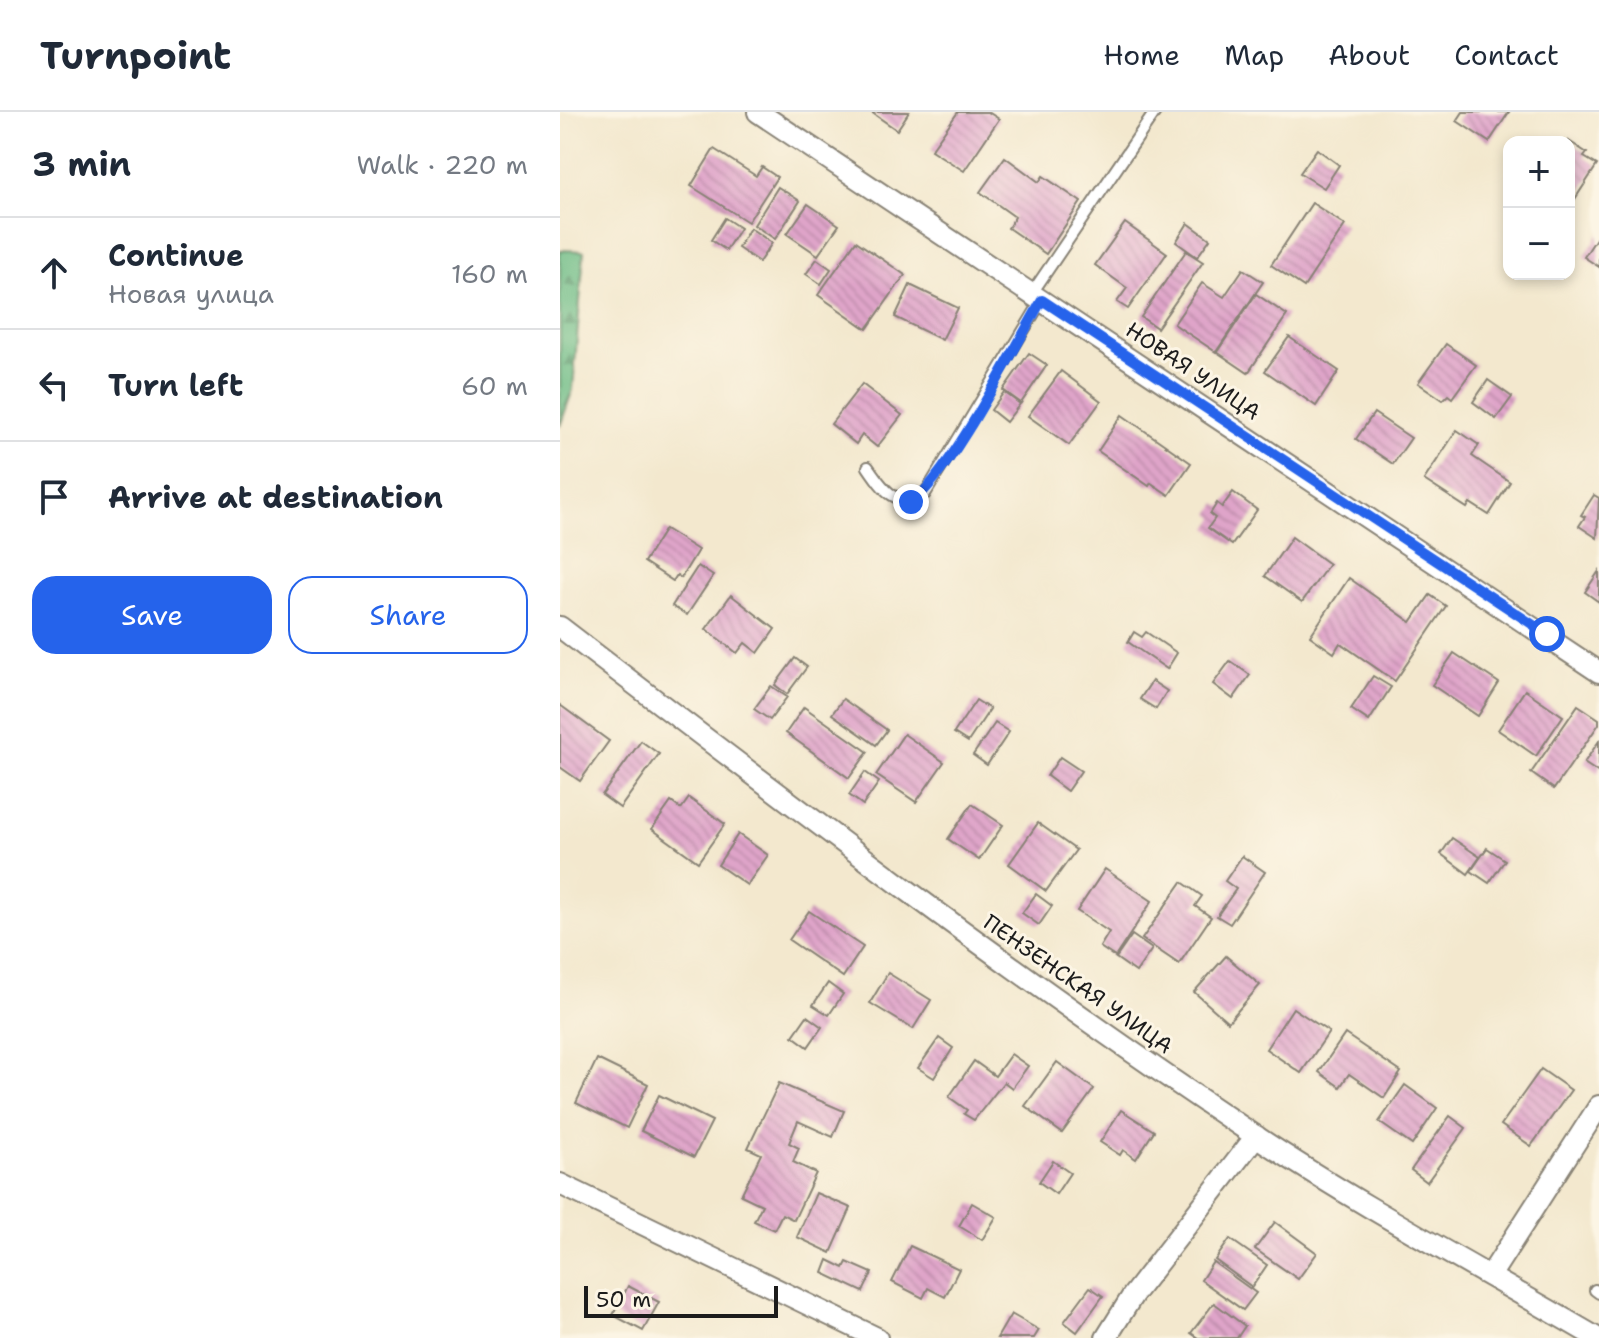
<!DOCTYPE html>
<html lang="en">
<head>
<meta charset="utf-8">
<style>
  :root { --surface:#fff; --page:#f2f2f3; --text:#1f2937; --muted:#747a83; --line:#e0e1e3; --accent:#2563eb }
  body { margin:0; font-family:"Shantell Sans",sans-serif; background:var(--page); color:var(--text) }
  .controls { position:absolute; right:24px; top:24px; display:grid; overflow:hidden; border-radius:16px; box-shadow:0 4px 12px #0003 }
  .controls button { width:72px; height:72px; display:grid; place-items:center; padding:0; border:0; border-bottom:2px solid var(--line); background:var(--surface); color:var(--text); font:40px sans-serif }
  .scale { position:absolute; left:24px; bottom:20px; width:194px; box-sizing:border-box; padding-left:8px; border:4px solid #1c1c1c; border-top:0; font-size:22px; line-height:28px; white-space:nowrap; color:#1c1c1c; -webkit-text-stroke:6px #fcf5e5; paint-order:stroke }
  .stop { position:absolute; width:24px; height:24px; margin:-18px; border:6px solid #2563eb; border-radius:50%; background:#fff }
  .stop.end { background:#2563eb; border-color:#fff; box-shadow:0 2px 8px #0008 }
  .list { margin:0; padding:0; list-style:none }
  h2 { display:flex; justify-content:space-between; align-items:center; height:104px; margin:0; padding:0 32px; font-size:34px }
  h2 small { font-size:26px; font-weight:400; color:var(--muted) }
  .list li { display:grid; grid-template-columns:52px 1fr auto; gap:24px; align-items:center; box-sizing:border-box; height:112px; padding:0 32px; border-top:2px solid var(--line) }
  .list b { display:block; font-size:30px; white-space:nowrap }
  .list p { margin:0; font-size:26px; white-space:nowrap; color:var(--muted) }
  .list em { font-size:26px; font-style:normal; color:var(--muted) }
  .actions { display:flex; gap:16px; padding:24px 32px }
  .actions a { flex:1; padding:18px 0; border:2px solid var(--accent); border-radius:24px; text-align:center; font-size:28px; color:var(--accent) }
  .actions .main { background:var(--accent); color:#fff }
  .icon { flex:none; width:44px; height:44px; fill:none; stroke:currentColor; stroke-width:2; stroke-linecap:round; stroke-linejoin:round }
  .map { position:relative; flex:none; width:1039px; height:1226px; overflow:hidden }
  header { display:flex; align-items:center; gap:48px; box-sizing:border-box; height:112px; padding:0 40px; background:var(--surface); border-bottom:2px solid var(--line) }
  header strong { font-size:38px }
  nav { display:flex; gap:44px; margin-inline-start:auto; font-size:28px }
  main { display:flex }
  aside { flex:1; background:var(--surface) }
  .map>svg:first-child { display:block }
  .forest { fill:url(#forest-firs); stroke:#446c50; stroke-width:2 }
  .building { fill:url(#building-back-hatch) }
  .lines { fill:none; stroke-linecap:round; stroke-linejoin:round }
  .service-casing { stroke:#888275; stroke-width:14 }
  .minor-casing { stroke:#888275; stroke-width:24 }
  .service { stroke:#fff; stroke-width:10 }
  .minor { stroke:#fff; stroke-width:20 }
  .route { stroke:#2563eb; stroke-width:10 }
  .labels { text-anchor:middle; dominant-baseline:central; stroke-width:6; stroke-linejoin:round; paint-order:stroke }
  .street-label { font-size:22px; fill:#1c1c1c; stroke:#fcf5e5 }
</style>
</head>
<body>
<header>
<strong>Turnpoint</strong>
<nav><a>Home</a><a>Map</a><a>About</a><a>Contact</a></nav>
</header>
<main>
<aside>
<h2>3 min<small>Walk · 220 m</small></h2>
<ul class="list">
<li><svg class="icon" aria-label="ahead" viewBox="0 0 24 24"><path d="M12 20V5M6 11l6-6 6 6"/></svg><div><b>Continue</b><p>Новая улица</p></div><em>160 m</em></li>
<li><svg class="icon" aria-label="left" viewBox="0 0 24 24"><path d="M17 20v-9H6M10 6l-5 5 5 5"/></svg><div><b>Turn left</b></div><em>60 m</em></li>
<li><svg class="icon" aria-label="arrive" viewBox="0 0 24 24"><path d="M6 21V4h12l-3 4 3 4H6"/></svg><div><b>Arrive at destination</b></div></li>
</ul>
<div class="actions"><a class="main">Save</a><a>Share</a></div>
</aside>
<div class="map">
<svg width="1039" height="1226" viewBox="0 0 1039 1226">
  <defs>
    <pattern id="forest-firs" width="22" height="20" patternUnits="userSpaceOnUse" patternTransform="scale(2)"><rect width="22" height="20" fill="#6dbc85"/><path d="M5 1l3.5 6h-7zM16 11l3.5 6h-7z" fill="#59986c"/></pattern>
    <pattern id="building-back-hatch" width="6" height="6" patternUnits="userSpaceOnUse" patternTransform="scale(2)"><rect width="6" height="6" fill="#dfa4c9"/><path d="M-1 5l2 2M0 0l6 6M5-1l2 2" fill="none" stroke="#bf8dac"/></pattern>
  </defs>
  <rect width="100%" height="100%" fill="#fcf5e5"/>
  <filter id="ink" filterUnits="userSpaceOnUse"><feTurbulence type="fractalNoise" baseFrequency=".0125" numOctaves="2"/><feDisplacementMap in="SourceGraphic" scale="16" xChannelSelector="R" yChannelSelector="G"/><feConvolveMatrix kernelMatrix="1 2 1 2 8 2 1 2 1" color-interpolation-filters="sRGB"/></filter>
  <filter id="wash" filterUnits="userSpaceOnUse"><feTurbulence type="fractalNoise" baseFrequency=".006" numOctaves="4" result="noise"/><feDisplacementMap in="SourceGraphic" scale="32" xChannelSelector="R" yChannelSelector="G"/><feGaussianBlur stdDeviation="1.8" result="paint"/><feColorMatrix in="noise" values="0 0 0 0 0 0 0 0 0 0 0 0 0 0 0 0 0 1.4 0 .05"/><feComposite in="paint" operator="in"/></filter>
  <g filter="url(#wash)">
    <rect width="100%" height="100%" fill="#f3e8ce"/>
    <polygon class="forest" points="0,138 24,139 13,277 0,314"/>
    <g id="blocks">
      <g class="building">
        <polygon points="311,0 349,0 337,18"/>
        <polygon points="398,0 428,0 439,7 404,59 371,38"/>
        <polygon points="903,0 949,0 929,30 897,9"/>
        <polygon points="1009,29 1027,41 1024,45 1037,53 1013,90 1009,87"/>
        <polygon points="154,37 196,64 202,55 217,65 188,110 131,74"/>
        <polygon points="757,37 779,53 764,76 740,61"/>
        <polygon points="445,45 479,70 483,64 521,90 486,142 448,116 455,105 420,80"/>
        <polygon points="218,75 240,89 215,127 194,113"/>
        <polygon points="752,91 785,113 744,175 711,153"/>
        <polygon points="248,92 279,113 258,143 227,122"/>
        <polygon points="165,106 180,116 166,138 151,128"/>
        <polygon points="565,111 607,141 568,197 557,190 567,176 535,153"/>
        <polygon points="628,111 650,127 637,145 616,130"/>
        <polygon points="190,116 212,131 199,150 178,136"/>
        <polygon points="1039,122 1039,155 1024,145"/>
        <polygon points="296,129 345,163 307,217 258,183"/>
        <polygon points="626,139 643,150 597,216 581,205"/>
        <polygon points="257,147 271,157 261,172 246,162"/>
        <polygon points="683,157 703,170 656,240 614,212 642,171 664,185"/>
        <polygon points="350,173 398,196 382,228 335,205"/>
        <polygon points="696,182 727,203 688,261 657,240"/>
        <polygon points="729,225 779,259 756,294 705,259"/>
        <polygon points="886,232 916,253 892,286 888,283 883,288 858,271"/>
        <polygon points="469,241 487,253 461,291 443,278"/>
        <polygon points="501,259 541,289 509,333 468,304"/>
        <polygon points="928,268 952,285 936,307 913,290"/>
        <polygon points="302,272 342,303 317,335 302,323 296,332 271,312"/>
        <polygon points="444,280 460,292 446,310 431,298"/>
        <polygon points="814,301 851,326 833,352 796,327"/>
        <polygon points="562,303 631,351 609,383 591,371 589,374 538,339"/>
        <polygon points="897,318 919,333 912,344 950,370 929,403 910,391 907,396 864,368"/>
        <polygon points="673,380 697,398 672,433 648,416 655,406 650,402 657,391 662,395"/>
        <polygon points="1034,383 1039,386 1037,426 1019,414 1025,405 1021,403"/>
        <polygon points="105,417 138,438 121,466 117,463 113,469 84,450"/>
        <polygon points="732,425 769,452 742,490 705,464"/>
        <polygon points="138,454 153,464 127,503 112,494"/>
        <polygon points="1039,459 1039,490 1025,480"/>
        <polygon points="789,466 851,510 870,483 886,494 835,569 780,531 774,541 750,524"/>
        <polygon points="171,483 215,517 198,541 185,531 177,541 146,517"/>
        <polygon points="574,520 582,525 586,520 617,541 607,557 568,530"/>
        <polygon points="894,541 939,571 918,604 872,573"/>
        <polygon points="235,546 247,555 227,582 215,573"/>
        <polygon points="670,549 690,563 673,587 653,572"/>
        <polygon points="813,564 831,575 809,609 791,597"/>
        <polygon points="592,569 607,579 596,597 580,587"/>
        <polygon points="211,574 227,585 210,608 194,597"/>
        <polygon points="965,578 1003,604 976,644 938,618"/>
        <polygon points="283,587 327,618 316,633 272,602"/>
        <polygon points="416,588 430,597 408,630 394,621"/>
        <polygon points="0,593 49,629 20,669 0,655"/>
        <polygon points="1018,593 1039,607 1039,612 994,677 971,661"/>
        <polygon points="244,595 308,640 289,666 226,621"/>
        <polygon points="435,611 449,620 427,653 413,643"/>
        <polygon points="344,622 384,650 356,690 316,663"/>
        <polygon points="81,629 99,642 60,696 42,683"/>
        <polygon points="1039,629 1039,661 1024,651"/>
        <polygon points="500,645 521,659 507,679 487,664"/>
        <polygon points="305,660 319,670 303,693 289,683"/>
        <polygon points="129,686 165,712 138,750 92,717 111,690 121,697"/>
        <polygon points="412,692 443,713 419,748 388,727"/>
        <polygon points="478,711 516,738 486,779 449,752"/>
        <polygon points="178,722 208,743 187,773 158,753"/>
        <polygon points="892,726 920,745 908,762 881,742"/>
        <polygon points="927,736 945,748 929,771 911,759"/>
        <polygon points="682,744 705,760 670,812 657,804 676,777 665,769"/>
        <polygon points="545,757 592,789 555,845 540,835 549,820 517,799"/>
        <polygon points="622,770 642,784 635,794 651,805 619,852 582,827"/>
        <polygon points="476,782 492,794 479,813 462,801"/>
        <polygon points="249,799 303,835 283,865 229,828"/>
        <polygon points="572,823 592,837 576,860 556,846"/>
        <polygon points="666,844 700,873 668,910 634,880"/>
        <polygon points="328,861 371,888 353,917 310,891"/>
        <polygon points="268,871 283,882 269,903 253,893"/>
        <polygon points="733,896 769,920 741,961 706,937"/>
        <polygon points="247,904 262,915 248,935 233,924"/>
        <polygon points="785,922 841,960 824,986 789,962 780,975 759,960"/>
        <polygon points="379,926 393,936 374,966 358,956"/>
        <polygon points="451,942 468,954 452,976 444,970 414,1008 404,1002 407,998 389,985 414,949 435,964"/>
        <polygon points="37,947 88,972 67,1016 16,991"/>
        <polygon points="497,950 534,977 502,1021 465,994"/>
        <polygon points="981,957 1011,978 971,1034 941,1013"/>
        <polygon points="219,971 284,999 273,1025 238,1009 229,1031 239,1036 233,1050 256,1061 234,1108 222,1102 214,1118 194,1109 202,1093 181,1083 201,1042 188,1036"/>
        <polygon points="845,973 877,996 852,1033 819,1010"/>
        <polygon points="99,983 152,1009 134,1045 81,1019"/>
        <polygon points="561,998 594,1019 576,1047 563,1038 560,1043 540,1030"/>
        <polygon points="890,1004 906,1016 867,1070 851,1058"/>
        <polygon points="493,1049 510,1061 496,1082 479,1070"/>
        <polygon points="256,1081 291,1096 271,1141 237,1125"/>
        <polygon points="412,1091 436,1105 422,1128 399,1114"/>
        <polygon points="715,1110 757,1141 738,1167 695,1137"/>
        <polygon points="670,1127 707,1153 692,1175 655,1148"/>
        <polygon points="350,1134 399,1157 385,1185 368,1176 363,1186 332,1170"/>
        <polygon points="268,1148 284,1156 287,1150 312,1161 303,1180 263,1161"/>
        <polygon points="653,1150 696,1181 683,1198 641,1168"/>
        <polygon points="68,1174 99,1190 83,1219 53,1203"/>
        <polygon points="530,1175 543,1184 517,1220 504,1210"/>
        <polygon points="654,1191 685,1214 677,1226 638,1226 631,1221"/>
        <polygon points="451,1202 479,1218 474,1226 437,1226"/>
      </g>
    </g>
  </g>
  <g filter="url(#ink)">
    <use href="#blocks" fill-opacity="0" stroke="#888275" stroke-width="2"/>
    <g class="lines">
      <defs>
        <g id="service">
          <polyline points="472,181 595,0"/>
          <path d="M308,355c15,22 29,43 57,27l117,-194"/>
          <polyline points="1035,1178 1039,1181"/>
        </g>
        <g id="minor">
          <polyline points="198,0 1039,560"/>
          <path d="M0,515c228,175 455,349 694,508 111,74 229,136 343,203"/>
          <polyline points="0,1072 317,1226"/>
          <polyline points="930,1164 1039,994"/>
          <polyline points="546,1226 573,1183 696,1024"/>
        </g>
      </defs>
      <use href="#service" class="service-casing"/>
      <use href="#minor" class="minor-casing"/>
      <use href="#service" class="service"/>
      <use href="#minor" class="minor"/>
    </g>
  </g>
  <g class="lines" filter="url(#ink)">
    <path class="route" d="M351,390c36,-21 106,-159 131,-202l505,334"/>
  </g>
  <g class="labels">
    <g class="street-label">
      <text transform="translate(633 259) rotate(34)">НОВАЯ УЛИЦА</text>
      <text transform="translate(518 872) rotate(35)">ПЕНЗЕНСКАЯ УЛИЦА</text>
    </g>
  </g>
</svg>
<div class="controls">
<button>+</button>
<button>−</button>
</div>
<div class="scale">50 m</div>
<div class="stop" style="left:987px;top:522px"></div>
<div class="stop end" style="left:351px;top:390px"></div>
</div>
</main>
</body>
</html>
